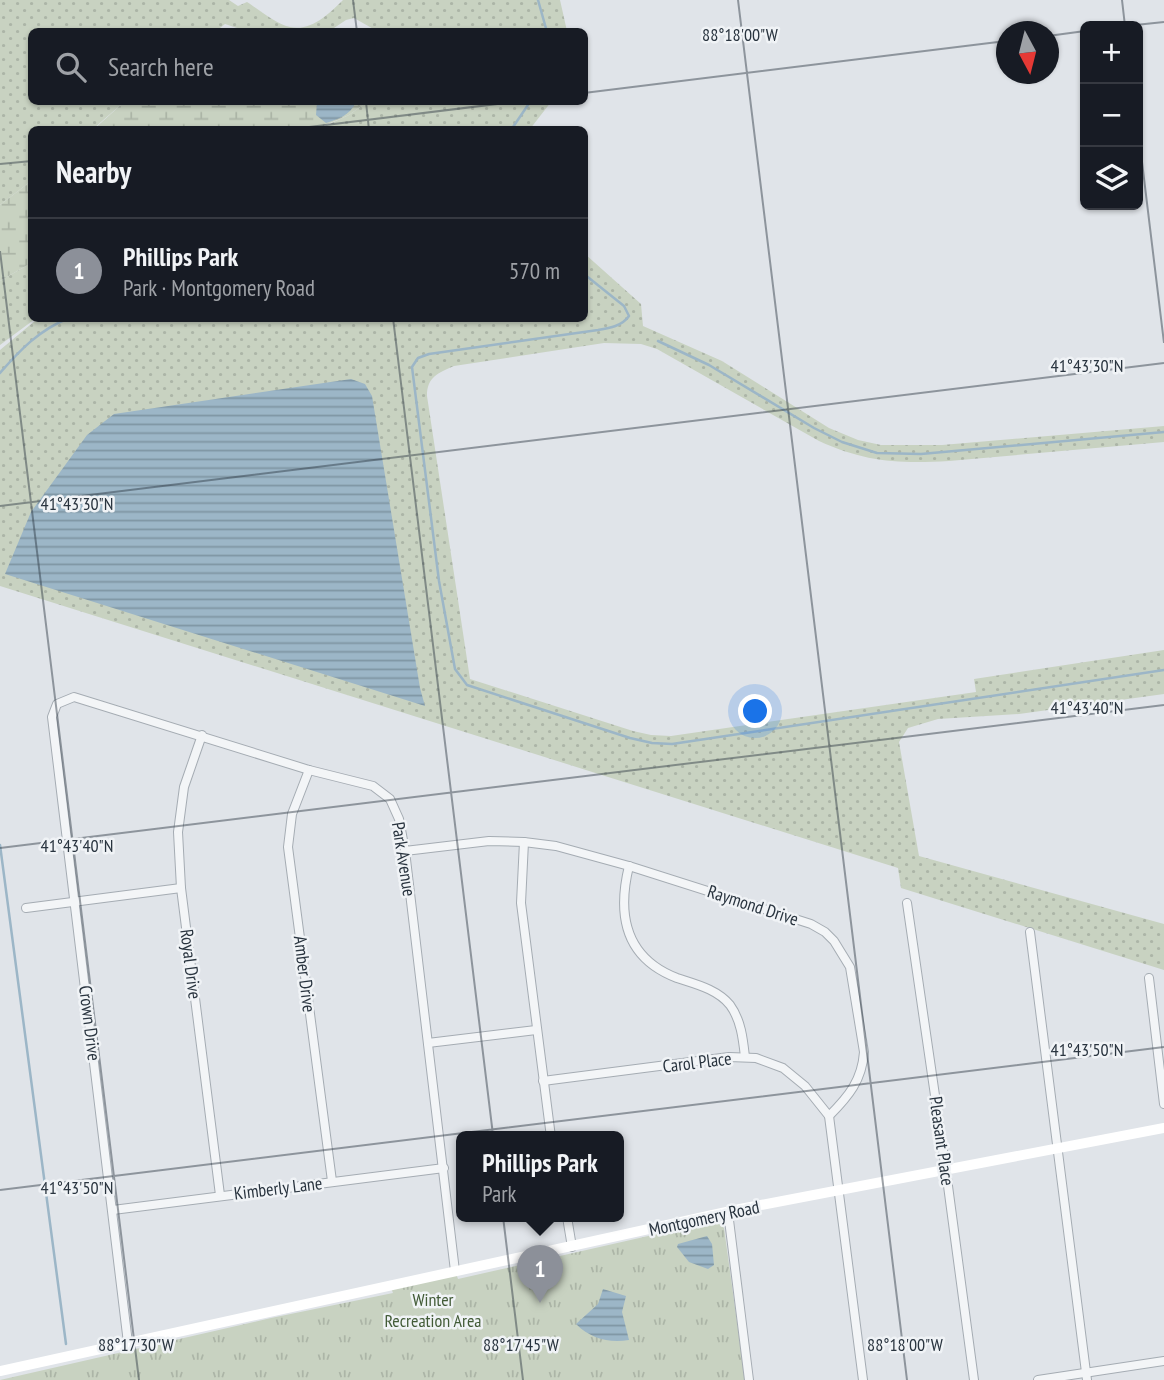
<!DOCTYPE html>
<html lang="en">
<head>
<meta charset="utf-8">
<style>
  :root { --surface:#171b24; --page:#242831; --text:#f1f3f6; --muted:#9ea1a6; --line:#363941; --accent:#8c9099 }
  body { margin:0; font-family:"PT Sans Narrow",sans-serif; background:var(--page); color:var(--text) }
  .controls { position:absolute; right:21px; top:21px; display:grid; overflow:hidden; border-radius:10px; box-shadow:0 2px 5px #0004 }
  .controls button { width:63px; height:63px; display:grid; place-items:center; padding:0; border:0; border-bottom:2px solid var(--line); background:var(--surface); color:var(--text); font:35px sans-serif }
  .compass { position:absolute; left:996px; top:21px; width:63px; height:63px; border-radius:50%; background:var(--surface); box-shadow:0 2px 5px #0004; rotate:173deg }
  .you { position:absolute; left:756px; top:712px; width:24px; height:24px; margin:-18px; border:5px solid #fff; border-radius:50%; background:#1a73e8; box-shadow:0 0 0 10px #1a73e833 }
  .badge { display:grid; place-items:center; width:46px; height:46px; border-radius:50%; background:var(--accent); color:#fff; font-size:23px; font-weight:700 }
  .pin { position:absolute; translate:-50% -58px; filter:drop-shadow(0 2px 4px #0008) }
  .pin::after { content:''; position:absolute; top:37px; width:24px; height:21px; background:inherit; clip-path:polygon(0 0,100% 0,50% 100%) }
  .popup { position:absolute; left:456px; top:1131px; width:168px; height:91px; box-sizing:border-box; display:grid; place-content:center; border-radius:10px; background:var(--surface); filter:drop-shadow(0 2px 5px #0005); font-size:23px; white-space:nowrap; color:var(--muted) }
  .popup b { font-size:26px; color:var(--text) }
  .popup::after { content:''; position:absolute; left:50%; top:100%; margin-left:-14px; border:14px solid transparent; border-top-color:var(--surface) }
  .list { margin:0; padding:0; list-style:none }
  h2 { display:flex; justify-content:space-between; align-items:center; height:91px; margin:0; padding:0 28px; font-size:30px }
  h2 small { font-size:23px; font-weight:400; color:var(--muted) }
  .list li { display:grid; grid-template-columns:46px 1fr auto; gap:21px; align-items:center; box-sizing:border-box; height:105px; padding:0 28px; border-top:2px solid var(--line) }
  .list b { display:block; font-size:26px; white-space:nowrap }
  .list p { margin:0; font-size:23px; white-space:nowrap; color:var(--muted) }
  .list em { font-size:23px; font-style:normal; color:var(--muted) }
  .icon { flex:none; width:38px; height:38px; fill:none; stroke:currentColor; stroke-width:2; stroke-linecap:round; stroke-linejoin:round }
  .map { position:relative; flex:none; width:1164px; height:1380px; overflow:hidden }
  .search { position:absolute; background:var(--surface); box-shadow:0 2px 5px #0004; left:28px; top:28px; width:560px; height:77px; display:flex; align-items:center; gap:18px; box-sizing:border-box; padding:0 24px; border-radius:10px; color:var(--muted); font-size:26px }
  .panel { position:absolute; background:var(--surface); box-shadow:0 2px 5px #0004; left:28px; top:126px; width:560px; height:196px; border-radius:10px }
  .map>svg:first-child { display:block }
  .grass { fill:url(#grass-dots) }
  .wetland { fill:url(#wetland-marsh) }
  .park { fill:url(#park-tufts) }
  .water { fill:url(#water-rules) }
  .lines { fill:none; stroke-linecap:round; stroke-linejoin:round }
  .stream { stroke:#9cb6c7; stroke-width:2.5 }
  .street-casing { stroke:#a5acb3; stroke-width:10 }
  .street { stroke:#f3f5f7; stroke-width:8 }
  .secondary { stroke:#fff; stroke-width:10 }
  .ticks { fill:none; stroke:#29343f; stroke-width:2; stroke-opacity:0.45 }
  .labels { text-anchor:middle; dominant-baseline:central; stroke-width:5; stroke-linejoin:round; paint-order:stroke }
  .street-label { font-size:18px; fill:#29343f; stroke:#f0f3f6 }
  .park-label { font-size:18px; fill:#425b37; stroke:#f0f3f6 }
  .ticks-label { font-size:18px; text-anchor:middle; fill:#29343f; stroke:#f0f3f6; stroke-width:5; stroke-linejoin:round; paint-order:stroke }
</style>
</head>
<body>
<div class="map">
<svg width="1164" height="1380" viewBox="0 0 1164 1380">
  <defs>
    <pattern id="grass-dots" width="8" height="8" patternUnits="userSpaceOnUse" patternTransform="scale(1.75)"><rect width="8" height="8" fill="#c8d2c1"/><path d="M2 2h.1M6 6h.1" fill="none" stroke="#acb5a7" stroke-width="1.8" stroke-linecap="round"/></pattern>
    <pattern id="wetland-marsh" width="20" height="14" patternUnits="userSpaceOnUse" patternTransform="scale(1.75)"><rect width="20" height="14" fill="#c8d2c1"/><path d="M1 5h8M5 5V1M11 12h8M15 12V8" fill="none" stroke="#acb5a7"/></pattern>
    <pattern id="park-tufts" width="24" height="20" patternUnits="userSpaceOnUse" patternTransform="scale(1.75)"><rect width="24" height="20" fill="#c8d2c1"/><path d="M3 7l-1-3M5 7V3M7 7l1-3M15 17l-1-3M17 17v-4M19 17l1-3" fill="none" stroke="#acb5a7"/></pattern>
    <pattern id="water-rules" width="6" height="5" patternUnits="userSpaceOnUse" patternTransform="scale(1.75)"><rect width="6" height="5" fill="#9cb6c7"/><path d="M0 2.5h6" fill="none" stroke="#7f95a3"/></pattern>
  </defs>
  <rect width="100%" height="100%" fill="#e0e4e9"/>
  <g class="grass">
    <path d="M0,0h229l9,6 9,-4c11,7 31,23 43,25 21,5 40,-14 53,-27h217l7,31h-190l-23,-13 -8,2 -18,12 -82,-1 -21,-7 -10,8h-183v70h92l-31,27 -61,1 -1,51 -31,24z"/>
    <polygon points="367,102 551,102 530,129 316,130 349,115"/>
    <path d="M585,254l56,50 2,22 79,35 107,67 29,12 23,5h61l222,-19v16l-215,19c-50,3 -84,1 -130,-20l-162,-92 -16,-5 -37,-1 -150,23c-16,7 -27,11 -27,30l43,283 163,52 18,4 20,1 305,-44 -2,-13 190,-29v44l-145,20 -81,5 -30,9 -9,14 20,114 245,68v46l-263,-82 -3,-20 -898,-282v-236l36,-30 548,-2z"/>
    <polygon points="31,263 32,318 35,319 0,345 0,281"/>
  </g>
  <g class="wetland">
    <polygon points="124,102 367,102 349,115 316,129 93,130"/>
    <polygon points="31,181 31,263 0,281 0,205"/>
  </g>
  <polygon class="park" points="710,1222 717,1222 724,1228 745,1380 0,1380 271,1318 393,1293 391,1288 455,1271 458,1279"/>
  <g class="water">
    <path d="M317,102h39c-6,13 -17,17 -30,21l-10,-8z"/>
    <polygon points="351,379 365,384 372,396 420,688 425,706 5,574 31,512 87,435 114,414"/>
    <polygon points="707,1236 712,1244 714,1265 708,1269 689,1262 677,1247 678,1244"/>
    <path d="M603,1289l23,7 -4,16 7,28c-20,3 -38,-1 -53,-16l22,-20z"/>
  </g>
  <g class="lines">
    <g class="stream">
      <polyline points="538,0 547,32"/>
      <polyline points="511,130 530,102"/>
      <path d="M584,274l40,32 5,10c-7,10 -19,12 -31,14l-169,24 -11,4 -6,9 27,214 16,88 12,16 163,53 22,5 20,1 492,-74"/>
      <polyline points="658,341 709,365 814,428 842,442 877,453 921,454 1164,432"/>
      <path d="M0,373c20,-23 39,-43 69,-55"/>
      <polyline points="0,845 66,1344"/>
    </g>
    <defs>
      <g id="street">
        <polyline points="202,735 184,787 178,832 181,888 220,1195"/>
        <polyline points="309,770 292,814 288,847 332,1181"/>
        <polyline points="524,842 521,903 551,1137"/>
        <path d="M405,851l84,-10 35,1 32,4 73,20 182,58 14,8 9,9 16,26 14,85c-2,28 -15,44 -35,64"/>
        <path d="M629,866c-12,49 -4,92 48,112 18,6 40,11 53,27 11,15 13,34 15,52"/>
        <polyline points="907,903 946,1171 974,1380"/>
        <polyline points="26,908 181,888"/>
        <polyline points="1030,932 1087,1380"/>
        <polyline points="1149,978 1164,1104"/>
        <polyline points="428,1043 536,1030"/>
        <polyline points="543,1081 729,1057 756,1058 783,1068 805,1086 829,1116 863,1380"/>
        <polyline points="113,1210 444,1168"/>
        <polyline points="728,1212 749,1380"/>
        <polyline points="567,1217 572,1247"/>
        <polyline points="128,1343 52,717 57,704 74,697 309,770 373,786 390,799 399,819 405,851 455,1271"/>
        <polyline points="1038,1380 1164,1361"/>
      </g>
    </defs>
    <use href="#street" class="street-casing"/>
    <use href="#street" class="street"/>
    <polyline class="secondary" points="0,1371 740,1209 1164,1128"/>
  </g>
  <path class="ticks" d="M353,0l4,32M738,0l169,1380M1122,0l3,26M1126,26l38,-4M1048,36l37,-5M584,93l422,-52M366,102l3,28M1138,129l26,214M285,130l228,-28M0,164l32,-3M0,251l139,1129M393,318l130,1062M0,506l1164,-143M0,848l1164,-143M0,1190l1164,-143"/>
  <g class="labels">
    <g class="street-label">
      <text transform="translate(404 859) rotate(81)">Park Avenue</text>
      <text transform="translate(753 905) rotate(18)">Raymond Drive</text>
      <text transform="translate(191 964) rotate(83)">Royal Drive</text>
      <text transform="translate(305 974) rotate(83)">Amber Drive</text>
      <text transform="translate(90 1023) rotate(83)">Crown Drive</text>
      <text transform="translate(697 1062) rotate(-7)">Carol Place</text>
      <text transform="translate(942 1141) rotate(82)">Pleasant Place</text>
      <text transform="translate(278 1188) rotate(-7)">Kimberly Lane</text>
      <text transform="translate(704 1218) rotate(-12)">Montgomery Road</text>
    </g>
    <g class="park-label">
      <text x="433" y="1299">Winter<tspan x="433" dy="21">Recreation Area</tspan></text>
    </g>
  </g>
  <g class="ticks-label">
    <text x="740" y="41">88°18'00"W</text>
    <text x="1087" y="372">41°43'30"N</text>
    <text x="77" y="510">41°43'30"N</text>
    <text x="1087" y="714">41°43'40"N</text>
    <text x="77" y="852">41°43'40"N</text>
    <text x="1087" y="1056">41°43'50"N</text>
    <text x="77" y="1194">41°43'50"N</text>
    <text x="136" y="1351">88°17'30"W</text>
    <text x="521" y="1351">88°17'45"W</text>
    <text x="905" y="1351">88°18'00"W</text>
  </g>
</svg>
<div class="controls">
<button>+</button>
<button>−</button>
<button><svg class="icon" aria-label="layers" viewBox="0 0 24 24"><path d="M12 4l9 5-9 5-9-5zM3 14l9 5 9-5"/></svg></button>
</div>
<svg class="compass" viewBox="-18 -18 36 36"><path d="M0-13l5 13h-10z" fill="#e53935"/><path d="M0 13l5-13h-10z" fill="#9ea1a6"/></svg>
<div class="you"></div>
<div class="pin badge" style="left:540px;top:1303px">1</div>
<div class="popup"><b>Phillips Park</b>Park</div>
<div class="search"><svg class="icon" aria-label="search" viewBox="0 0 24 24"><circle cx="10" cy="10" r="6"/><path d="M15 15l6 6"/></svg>Search here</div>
<section class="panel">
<h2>Nearby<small></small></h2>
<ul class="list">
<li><span class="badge">1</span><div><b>Phillips Park</b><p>Park · Montgomery Road</p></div><em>570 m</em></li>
</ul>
</section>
</div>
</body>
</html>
